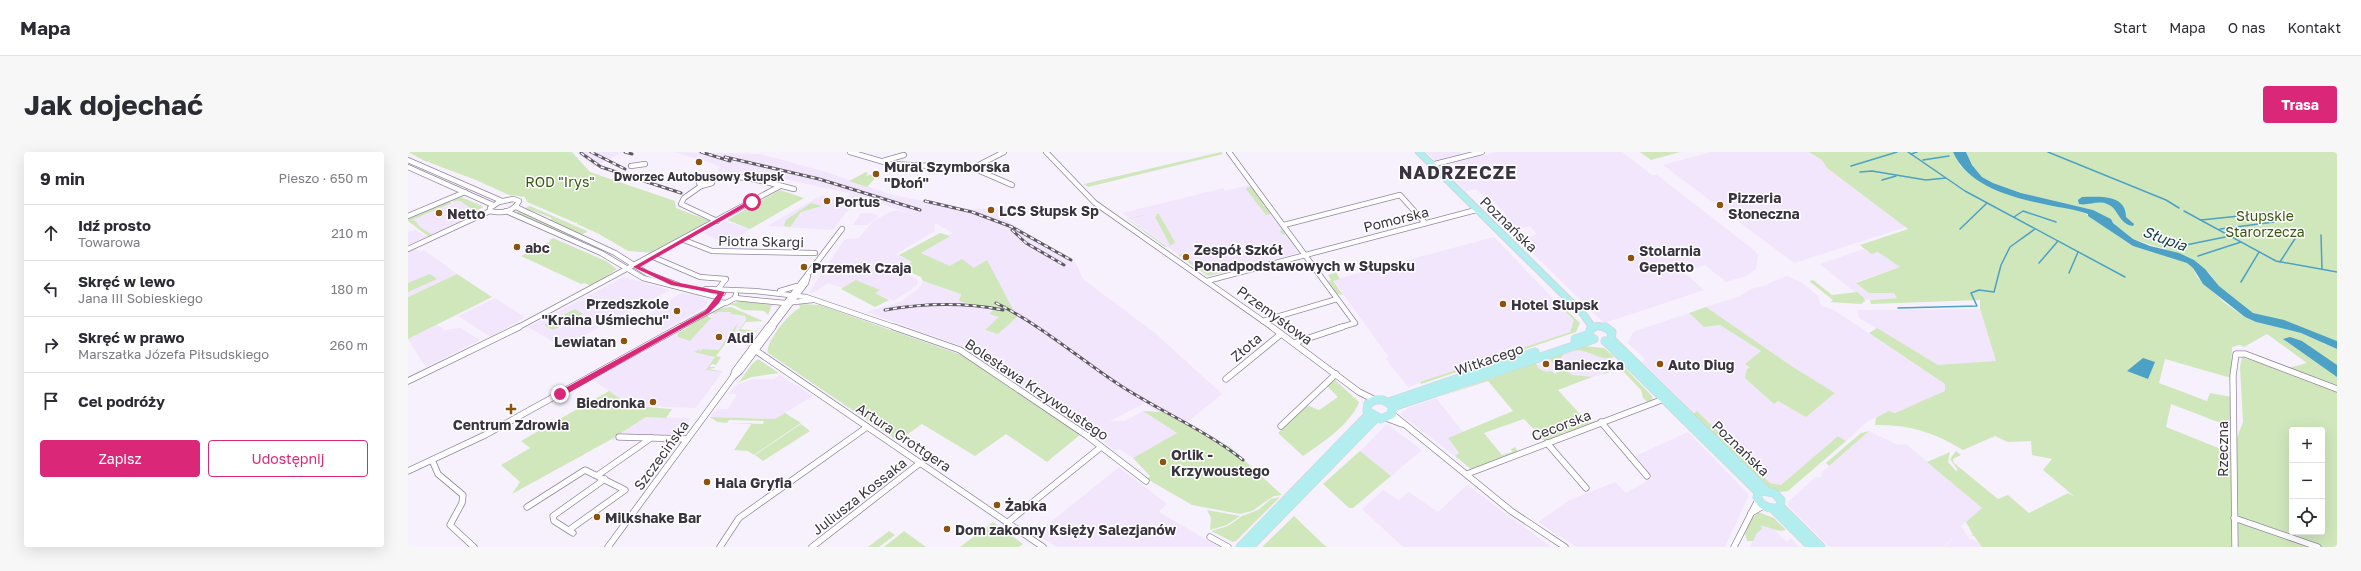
<!DOCTYPE html>
<html lang="pl">
<head>
<meta charset="utf-8">
<style>
  :root { --surface:#fff; --page:#f7f7f7; --text:#2b2b33; --muted:#7c7c81; --line:#e1e1e2; --accent:#db2777 }
  body { margin:0; font-family:"Golos Text",sans-serif; background:var(--page); color:var(--text) }
  .controls { position:absolute; right:12px; bottom:12px; display:grid; overflow:hidden; border-radius:4px; box-shadow:0 4px 16px #0002 }
  .controls button { width:36px; height:36px; display:grid; place-items:center; padding:0; border:0; border-bottom:1px solid var(--line); background:var(--surface); color:var(--text); font:20px sans-serif }
  .stop { position:absolute; width:12px; height:12px; margin:-9px; border:3px solid #db2777; border-radius:50%; background:#fff }
  .stop.end { background:#db2777; border-color:#fff; box-shadow:0 1px 4px #0008 }
  .list { margin:0; padding:0; list-style:none }
  h2 { display:flex; justify-content:space-between; align-items:center; height:52px; margin:0; padding:0 16px; font-size:17px }
  h2 small { font-size:13px; font-weight:400; color:var(--muted) }
  .list li { display:grid; grid-template-columns:26px 1fr auto; gap:12px; align-items:center; box-sizing:border-box; height:56px; padding:0 16px; border-top:1px solid var(--line) }
  .list b { display:block; font-size:15px; white-space:nowrap }
  .list p { margin:0; font-size:13px; white-space:nowrap; color:var(--muted) }
  .list em { font-size:13px; font-style:normal; color:var(--muted) }
  .actions { display:flex; gap:8px; padding:12px 16px }
  .actions a { flex:1; padding:9px 0; border:1px solid var(--accent); border-radius:4px; text-align:center; font-size:14px; color:var(--accent) }
  .actions .main { background:var(--accent); color:#fff }
  .icon { flex:none; width:22px; height:22px; fill:none; stroke:currentColor; stroke-width:2; stroke-linecap:round; stroke-linejoin:round }
  .map { position:relative; flex:none; width:1929px; height:395px; overflow:hidden; border-radius:4px }
  header { display:flex; align-items:center; gap:24px; box-sizing:border-box; height:56px; padding:0 20px; background:var(--surface); border-bottom:1px solid var(--line) }
  header strong { font-size:19px }
  nav { display:flex; gap:22px; margin-inline-start:auto; font-size:14px }
  .intro { display:flex; align-items:center; justify-content:space-between; box-sizing:border-box; height:96px; padding:0 24px }
  h1 { margin:0; font-size:28px }
  .button { padding:10px 18px; border-radius:4px; background:var(--accent); color:#fff; font-size:14px; font-weight:700 }
  main { display:flex; gap:24px; padding:0 24px }
  aside { flex:1; background:var(--surface); border-radius:4px; box-shadow:0 4px 16px #0002 }
  .map>svg:first-child { display:block }
  .built { fill:#f1e6fc }
  .green { fill:#d0e7bb; fill-rule:evenodd }
  .water { fill:#4da1c5 }
  .lines { fill:none; stroke-linecap:round; stroke-linejoin:round }
  .stream { stroke:#4da1c5; stroke-width:1.5 }
  .minor-far1-casing { stroke:#9386a1; stroke-width:6 }
  .minor-casing { stroke:#9386a1; stroke-width:7 }
  .major-far1-casing { stroke:#d3d2d5; stroke-width:8 }
  .major-casing { stroke:#d3d2d5; stroke-width:9 }
  .minor-far1 { stroke:#fff; stroke-width:4.5 }
  .minor { stroke:#fff; stroke-width:5.5 }
  .major-far1 { stroke:#b2eeef; stroke-width:6 }
  .major { stroke:#b2eeef; stroke-width:8 }
  .rail-casing { stroke:#5e5964; stroke-width:3 }
  .rail { stroke:#fff; stroke-width:1.5; stroke-dasharray:4; stroke-linecap:butt }
  .route { fill:#db2777 }
  .poi-dot { fill:#8c530c; stroke:#fff; stroke-width:1.5 }
  .labels { text-anchor:middle; dominant-baseline:central; stroke-width:3; stroke-linejoin:round; paint-order:stroke }
  .far-poi-label { font-size:12px; font-weight:bold; fill:#39343f; stroke:#fff }
  .poi-label { font-size:14px; font-weight:bold; fill:#39343f; stroke:#fff; text-anchor:start }
  .park-label { font-size:14px; fill:#39560f; stroke:#fff }
  .street-label { font-size:14px; fill:#39343f; stroke:#fff }
  .water-label { font-size:15px; font-style:italic; fill:#153b4a; stroke:#fff }
  .district-label { font-size:18px; font-weight:bold; letter-spacing:1px; fill:#39343f; stroke:#fff }
</style>
</head>
<body>
<header>
<strong>Mapa</strong>
<nav><a>Start</a><a>Mapa</a><a>O nas</a><a>Kontakt</a></nav>
</header>
<div class="intro"><h1>Jak dojechać</h1><a class="button">Trasa</a></div>
<main>
<aside>
<h2>9 min<small>Pieszo · 650 m</small></h2>
<ul class="list">
<li><svg class="icon" aria-label="ahead" viewBox="0 0 24 24"><path d="M12 20V5M6 11l6-6 6 6"/></svg><div><b>Idź prosto</b><p>Towarowa</p></div><em>210 m</em></li>
<li><svg class="icon" aria-label="left" viewBox="0 0 24 24"><path d="M17 20v-9H6M10 6l-5 5 5 5"/></svg><div><b>Skręć w lewo</b><p>Jana III Sobieskiego</p></div><em>180 m</em></li>
<li><svg class="icon" aria-label="right" viewBox="0 0 24 24"><path d="M7 20v-9h11M14 6l5 5-5 5"/></svg><div><b>Skręć w prawo</b><p>Marszałka Józefa Piłsudskiego</p></div><em>260 m</em></li>
<li><svg class="icon" aria-label="arrive" viewBox="0 0 24 24"><path d="M6 21V4h12l-3 4 3 4H6"/></svg><div><b>Cel podróży</b></div></li>
</ul>
<div class="actions"><a class="main">Zapisz</a><a>Udostępnij</a></div>
</aside>
<div class="map">
<svg width="1929" height="395" viewBox="0 0 1929 395">
  <rect width="100%" height="100%" fill="#f7f1fe"/>
  <g class="built">
    <polygon points="169,0 215,0 186,15"/>
    <polygon points="266,0 352,2 418,20 481,42 555,57 602,56 593,65 668,111 675,127 747,181 814,242 772,276 737,251 702,269 717,269 735,259 769,281 725,306 711,297 707,299 687,282 694,279 690,275 681,279 569,201 570,200 458,160 492,150 510,137 515,129 554,142 551,149 585,158 581,162 591,165 577,178 590,182 609,165 566,116 542,114 513,101 545,81 527,71 527,79 488,102 504,110 494,116 503,119 498,122 510,128 509,133 486,149 467,141 471,138 448,129 435,136 420,131 405,141 401,140 437,87 451,86 465,69 482,60 489,58 513,65 451,44 425,78 359,74 414,43 432,49 442,42 449,43 371,26 312,20 309,17 312,15 303,11"/>
    <polygon points="1018,0 1052,0 1055,3 1028,9"/>
    <polygon points="1089,0 1214,0 1244,23 1249,23 1346,98 1350,103 1348,117 1338,124 1318,130 1297,113 1276,120 1296,138 1196,171 1112,89 1129,82 1122,74 1099,80 1085,66 1098,62 1084,47 1080,48 1068,37 1058,39 1043,24 1054,20 1044,11"/>
    <polygon points="1303,0 1401,0 1414,8 1419,16 1498,75 1386,111 1255,13"/>
    <polygon points="841,33 855,55 857,55 890,101 800,124 714,61 812,37 815,36 817,39"/>
    <polygon points="51,49 67,59 65,62 46,74 24,83 12,75 8,69 3,68"/>
    <polygon points="453,61 464,61 471,64 459,73 445,73"/>
    <polygon points="317,69 331,74 342,77 320,93 295,81"/>
    <polygon points="8,78 19,85 0,93 0,80"/>
    <polygon points="1086,85 1166,168 1162,180 1000,235 978,207 980,204 925,128"/>
    <polygon points="7,97 12,100 16,98 49,122 0,145 0,100"/>
    <polygon points="1456,97 1463,102 1470,100 1492,115 1448,130 1461,141 1486,141 1490,146 1457,148 1412,112"/>
    <polygon points="1379,124 1393,130 1410,144 1413,154 1426,158 1537,232 1537,240 1486,261 1479,259 1471,265 1461,268 1438,289 1430,284 1373,333 1362,331 1289,259 1285,260 1234,210 1237,207 1220,191 1225,180 1281,161 1296,175 1312,173 1353,199 1337,212 1370,249 1398,265 1427,241 1385,215 1298,155 1332,144 1343,137 1360,133 1359,132"/>
    <polygon points="216,125 262,138 154,195 120,175"/>
    <polygon points="273,141 289,143 301,149 296,156 256,178 239,168 240,163"/>
    <polygon points="87,146 117,165 83,185 50,164"/>
    <polygon points="1572,157 1588,210 1530,213 1451,166 1449,158"/>
    <polygon points="309,160 324,160 322,162 338,165 331,180 349,179 341,190 319,189 299,217 315,219 288,256 223,254 185,228 270,181 270,185 281,189 301,168 304,167 302,164"/>
    <polygon points="29,173 37,178 52,176 72,188 18,215 0,187"/>
    <polygon points="1175,194 1195,198 1212,216 1150,237 1126,211"/>
    <polygon points="372,223 405,244 367,267 302,265 309,257 320,257 329,242 320,242 330,232 345,227 366,227"/>
    <polygon points="1028,246 1055,280 1040,286 1051,302 1047,304 992,262 1000,256"/>
    <polygon points="238,265 283,266 267,290 202,288"/>
    <polygon points="979,272 1014,298 983,324 952,299"/>
    <polygon points="1461,279 1490,293 1498,292 1574,356 1553,374 1561,387 1569,389 1574,395 1537,395 1553,376 1536,395 1421,395 1380,354 1380,350 1408,325 1414,326 1413,321"/>
    <polygon points="1280,280 1341,343 1317,395 1169,395 1130,370 1162,348 1207,330 1218,341 1244,326 1228,304"/>
    <polygon points="711,315 759,352 751,360 811,395 649,395 628,382"/>
    <polygon points="1059,333 1143,395 995,395 954,357 975,338 991,348 1001,340 1030,360"/>
    <polygon points="1352,372 1361,372 1379,390 1383,386 1391,395 1342,395"/>
  </g>
  <g class="green">
    <polygon points="0,0 164,0 182,20 267,49 268,56 302,69 246,101 220,99 191,82 197,79 191,82 169,72 169,70 168,71 119,50 117,45 101,43 68,28 20,10 25,7 19,10"/>
    <polygon points="813,0 815,2 680,35 676,32"/>
    <polygon points="1232,0 1272,0 1243,8"/>
    <path d="M1401,0h144l8,15 53,29 68,15 51,35 54,16 6,6 4,9 28,26 20,14 11,5 45,11 36,16v38l-49,-19 19,-5 -40,-29 -23,13 -4,-2 -8,2 -1,31 -66,-19 -6,24 48,18 3,-8 22,4 -1,30 -60,-23 -5,23 65,26 12,-31 -3,-55 2,-10 67,22 28,13v155h-355l-8,-11h-3l2,-1 -7,-13 16,-14 -55,-46 23,-10 -2,10 8,9 2,-1 -8,-11 6,-8 5,4 -8,4 1,4 44,36 10,-4 21,18 39,-20 7,4 -32,-27 9,-11 -20,-4 -1,-14 -23,1 -13,-6 -32,14c-29,-18 -55,-26 -88,-25l1,-7 12,-7 7,2 50,-22v-7l-76,-51 8,-5 61,37 58,-4 -16,-52v-9l-109,4 -1,-4 27,-2 -3,-5h-25l-13,-10 44,-16 -22,-15 -7,2 -11,-9 48,-16 -81,-61 -5,-8zM1884,278h30v102h-30z"/>
    <polygon points="1558,0 1929,0 1929,189 1878,169 1845,161 1811,134 1800,120 1761,99 1725,87 1705,71 1703,67 1685,58 1613,41 1585,31 1574,25 1564,13"/>
    <polygon points="458,20 460,21 458,24 464,22 469,24 459,35 441,29"/>
    <polygon points="840,35 845,35 857,51 855,54 860,54 891,101 877,82 874,83 872,79 874,78 863,62 858,63 838,37"/>
    <polygon points="372,38 396,46 342,77 319,68"/>
    <polygon points="53,45 72,53 67,55 73,53 75,55 66,60 67,59 52,49 48,50 51,48 46,50 43,49"/>
    <polygon points="41,49 44,51 4,68 8,69 12,75 25,83 21,85 0,69 0,67"/>
    <polygon points="403,51 414,54 393,60 382,75 376,74 378,68"/>
    <polygon points="122,54 179,79 179,80 173,83 142,68 144,66 117,56"/>
    <polygon points="112,59 169,85 165,86 108,61"/>
    <polygon points="748,62 751,62 768,92 765,90 766,92 757,95 719,67 735,63 737,63 720,67 758,94 762,93 747,65 749,64"/>
    <polygon points="532,81 542,84 513,101 542,114 554,107 566,116 579,108 609,165 590,182 577,178 591,165 581,162 585,158 551,149 553,142 515,129 513,125 493,116 504,110 491,103"/>
    <polygon points="145,86 198,109 209,117 184,134 176,131 173,132 113,104 143,89 141,88"/>
    <polygon points="774,101 786,112 801,112 806,121 843,111 844,113 800,124 770,103"/>
    <polygon points="928,120 932,127 925,129 935,143 929,142 920,129 923,128 920,123"/>
    <polygon points="22,122 29,127 0,140 0,131"/>
    <polygon points="49,122 84,145 0,187 0,145"/>
    <polygon points="448,128 472,138 467,141 481,148 467,155 433,137"/>
    <polygon points="1405,128 1424,143 1449,140 1456,146 1457,149 1453,152 1422,150 1425,148 1401,129"/>
    <polygon points="334,149 364,153 360,163 356,159 335,158 325,153 318,153"/>
    <path d="M391,152l21,1 147,52 114,77 -34,28 -41,-28 -31,22 -53,-32 -24,17 -130,-88c-4,-9 23,-43 32,-45z"/>
    <polygon points="1153,153 1172,171 1168,180 1013,232 1012,230 1162,180 1166,168 1152,154"/>
    <polygon points="323,155 355,169 338,170 333,177 348,179 354,173 349,179 330,180 338,168 337,164 322,162 323,160 310,160 307,162 304,161 314,156"/>
    <polygon points="1298,155 1385,215 1427,241 1398,265 1370,249 1366,252 1337,226 1339,217 1342,216 1337,212 1353,199 1312,173 1296,175 1281,161"/>
    <polygon points="167,157 175,162 145,178 136,173"/>
    <polygon points="299,163 304,167 301,168 282,189 270,185 270,181"/>
    <polygon points="330,171 325,183 347,182 341,190 319,189 308,204 313,205 308,213 304,212 301,215 307,215 307,216 300,217 316,220 298,218 307,205 286,200 292,197 291,200 295,197 311,198"/>
    <path d="M1175,194l21,2 10,9c-16,6 -29,-14 -50,-4l-5,8 -6,2 -4,-5 -13,5c2,7 9,10 15,8l4,3 8,-5 10,6 19,2 -34,13 30,33 10,-3 1,1 -12,5 -3,-1 1,2 -18,6 -4,-1 1,2 -19,7 -21,-22 -40,14 18,22 10,-3 -1,-3 4,-2 3,5 -47,17 -16,-13 4,-3 -11,-15 65,-27 -25,-30 -49,16z"/>
    <polygon points="350,207 371,221 344,225 331,230 344,212"/>
    <polygon points="1210,209 1244,244 1245,249 1239,250 1235,246 1233,238 1212,216 1196,222 1205,211"/>
    <path d="M927,228l24,22c-9,23 -37,41 -56,54l-25,-23 29,-28 12,5 19,-13 -11,-11z"/>
    <polygon points="201,239 223,254 264,257 258,266 238,265 202,288 104,342 112,330 93,313 122,296 113,289"/>
    <polygon points="735,259 754,260 822,295 874,343 866,344 844,359 832,362 784,353 739,327 742,324 725,306 769,281"/>
    <polygon points="1289,259 1362,331 1373,333 1430,284 1438,289 1380,339 1372,340 1358,335 1284,262"/>
    <polygon points="377,261 393,271 346,303 340,299 326,298 344,271 321,271 355,272 356,269 321,268 319,271 309,270 302,265 367,267"/>
    <polygon points="393,272 402,279 355,309 347,303"/>
    <polygon points="1461,279 1421,314 1418,311 1453,281"/>
    <polygon points="952,299 983,324 945,356 941,356 915,332"/>
    <polygon points="872,345 828,389 825,390 803,379 820,374 834,364 850,358 863,347"/>
    <polygon points="799,358 832,364 819,373 802,378 803,366"/>
    <path d="M1350,360l16,6 12,12c-10,3 -16,-4 -25,-4l1,3 -5,4 -4,8h-6l-2,-7 5,-13z"/>
    <polygon points="886,364 914,391 919,395 854,395"/>
    <polygon points="585,370 615,392 611,395 552,395"/>
    <polygon points="481,379 487,383 471,395 460,395"/>
    <polygon points="496,379 518,395 476,395"/>
  </g>
  <g class="water">
    <path d="M1545,0h13l6,13 10,12 11,6 28,10 72,17 18,9 2,4 20,16 17,7 29,7 15,7 11,9 14,17 34,27 31,7 53,21v8l-36,-16 -45,-11 -11,-5 -42,-33 -10,-16 -6,-5 -54,-17 -45,-30v-2c-13,-5 -27,-6 -40,-9 -34,-7 -80,-18 -95,-53z"/>
    <path d="M1674,45c17,0 44,-3 44,20l8,7 -1,2c-15,-2 -14,-18 -26,-22 -9,-4 -19,2 -28,0l-1,-4z"/>
    <polygon points="1882,185 1894,189 1929,213 1929,225 1875,187"/>
    <polygon points="1735,206 1747,210 1740,227 1719,219"/>
  </g>
  <g class="lines">
    <g class="stream">
      <polyline points="1500,0 1557,39 1717,125"/>
      <polyline points="1640,0 1758,48 1771,56"/>
      <polyline points="1503,2 1509,0"/>
      <polyline points="1515,8 1541,4"/>
      <polyline points="1443,14 1489,0"/>
      <polyline points="1452,20 1464,19 1518,28 1538,26"/>
      <polyline points="1474,28 1488,24"/>
      <polyline points="1776,59 1868,109 1929,120"/>
      <polyline points="1606,65 1615,59 1648,70"/>
      <polyline points="1793,68 1841,63"/>
      <polyline points="1552,77 1579,51"/>
      <polyline points="1812,77 1866,70"/>
      <polyline points="1913,83 1914,117"/>
      <polyline points="1773,94 1822,84"/>
      <polyline points="1790,104 1833,90"/>
      <polyline points="1872,110 1890,82"/>
      <polyline points="1631,111 1650,89"/>
      <polyline points="1661,121 1670,100"/>
      <polyline points="1833,130 1851,100"/>
      <polyline points="1490,156 1569,154 1563,141 1571,138 1586,140 1593,113 1602,95 1627,77"/>
    </g>
    <defs>
      <g id="minor-far1">
        <polyline points="442,0 483,12 565,16 604,33"/>
        <polyline points="638,0 687,51 865,176"/>
        <polyline points="821,0 947,171 930,176"/>
        <polyline points="0,8 94,49"/>
        <polyline points="475,9 496,3"/>
        <polyline points="1023,13 1074,0"/>
        <polyline points="223,14 237,12"/>
        <polyline points="0,15 85,53"/>
        <polyline points="565,16 596,0"/>
        <path d="M293,34l-2,-3c28,-14 66,-1 95,6"/>
        <polyline points="293,34 276,46 273,52 309,69"/>
        <polyline points="293,34 304,31 305,27"/>
        <path d="M105,47l6,2c-5,11 -18,13 -29,10v-3l9,-6z"/>
        <polyline points="108,55 207,101 240,122 270,133"/>
        <polyline points="98,59 193,101 235,126 309,145"/>
        <polyline points="0,64 57,40"/>
        <polyline points="876,73 992,43 1017,71"/>
        <polyline points="276,88 304,99 407,101"/>
        <polyline points="0,97 82,59"/>
        <polyline points="245,105 292,125 318,127 310,137"/>
        <polyline points="799,129 1068,58"/>
        <polyline points="298,137 347,139 398,145 489,176"/>
        <polyline points="306,139 315,141"/>
        <polyline points="372,139 389,134"/>
        <polyline points="327,146 377,151 405,148"/>
        <polyline points="309,150 318,151 327,146 328,142"/>
        <polyline points="855,169 929,147"/>
        <polyline points="109,176 372,34"/>
        <polyline points="270,176 316,151"/>
        <polyline points="359,176 434,77"/>
        <polyline points="364,176 398,131 400,124"/>
      </g>
      <g id="minor">
        <polyline points="486,175 552,198 678,283 738,329"/>
        <polyline points="864,175 951,240 967,248"/>
        <polyline points="886,191 934,175"/>
        <polyline points="344,196 635,395"/>
        <polyline points="325,225 327,219 360,175"/>
        <polyline points="818,227 873,182"/>
        <polyline points="0,229 111,175"/>
        <polyline points="984,262 1103,359 1157,395"/>
        <polyline points="978,266 994,272"/>
        <polyline points="1193,270 1239,324"/>
        <polyline points="873,274 928,222"/>
        <polyline points="211,285 279,287"/>
        <polyline points="1139,291 1178,336"/>
        <polyline points="24,308 30,322 55,343 54,351 42,373 66,395"/>
        <polyline points="0,319 77,283 272,175"/>
        <polyline points="1059,322 1256,247"/>
        <polyline points="190,323 243,286"/>
        <polyline points="119,355 177,318 217,338 161,378"/>
        <polyline points="1343,361 1355,354"/>
        <polyline points="1826,366 1910,395"/>
        <polyline points="599,371 693,295"/>
        <polyline points="165,381 146,369 145,364 197,327"/>
        <polyline points="802,385 820,395"/>
        <polyline points="200,395 325,225 332,219 365,175"/>
        <polyline points="312,395 331,366 459,275"/>
        <polyline points="404,395 512,311"/>
        <polyline points="1326,395 1350,348"/>
        <polyline points="1827,395 1825,224 1828,202 1837,202 1929,237"/>
      </g>
      <g id="major-far1">
        <polyline points="1011,0 1175,162 1185,176"/>
        <polyline points="1184,176 1190,174 1199,176"/>
      </g>
      <g id="major">
        <polyline points="1197,175 1204,180 1203,187"/>
        <polyline points="1182,178 1186,175"/>
        <polyline points="1167,187 1182,182"/>
        <polyline points="1203,187 1359,339"/>
        <polyline points="1197,189 1351,341"/>
        <polygon points="967,248 975,248 984,253 984,262 973,267 959,259 960,252"/>
        <polyline points="981,250 1127,200"/>
        <polyline points="985,255 1186,187"/>
        <polyline points="1355,339 1366,341 1373,348 1372,354"/>
        <path d="M1351,341l-2,4c4,8 10,12 19,11"/>
        <polyline points="1372,354 1413,395"/>
        <polyline points="1365,357 1403,395"/>
        <polyline points="832,395 961,262"/>
        <polyline points="842,395 968,266"/>
      </g>
    </defs>
    <use href="#minor-far1" class="minor-far1-casing"/>
    <use href="#minor" class="minor-casing"/>
    <use href="#major-far1" class="major-far1-casing"/>
    <use href="#major" class="major-casing"/>
    <use href="#minor-far1" class="minor-far1"/>
    <use href="#minor" class="minor"/>
    <use href="#major-far1" class="major-far1"/>
    <use href="#major" class="major"/>
    <defs>
      <g id="rail">
        <polyline points="183,0 217,17"/>
        <polyline points="217,0 224,2"/>
        <polyline points="293,0 322,9"/>
        <polyline points="173,1 193,15 273,41"/>
        <polyline points="317,5 411,27 512,58"/>
        <polyline points="517,49 564,60 604,75 663,108"/>
        <polyline points="604,78 618,91 656,113"/>
        <path d="M588,151c45,22 81,54 122,81 41,27 86,45 125,76"/>
        <path d="M477,158c40,-7 78,-8 118,0"/>
      </g>
    </defs>
    <use href="#rail" class="rail-casing"/>
    <use href="#rail" class="rail"/>
  </g>
  <polygon class="route" points="342,48 346,50 232,115 267,130 317,140 311,151 301,161 155,244 150,244 150,240 297,159 310,142 263,133 225,115"/>
  <g class="poi-dot">
    <circle cx="291" cy="10" r="4"/>
    <circle cx="468" cy="22" r="4"/>
    <circle cx="419" cy="49" r="4"/>
    <circle cx="1312" cy="53" r="4"/>
    <circle cx="583" cy="58" r="4"/>
    <circle cx="31" cy="61" r="4"/>
    <circle cx="109" cy="95" r="4"/>
    <circle cx="778" cy="105" r="4"/>
    <circle cx="1223" cy="106" r="4"/>
    <circle cx="396" cy="115" r="4"/>
    <circle cx="1095" cy="152" r="4"/>
    <circle cx="269" cy="159" r="4"/>
    <circle cx="311" cy="185" r="4"/>
    <circle cx="216" cy="189" r="4"/>
    <circle cx="1138" cy="212" r="4"/>
    <circle cx="1252" cy="212" r="4"/>
    <circle cx="245" cy="250" r="4"/>
    <path d="M101 251h4v4h4v4h-4v4h-4v-4h-4v-4h4z"/>
    <circle cx="755" cy="310" r="4"/>
    <circle cx="299" cy="330" r="4"/>
    <circle cx="589" cy="353" r="4"/>
    <circle cx="189" cy="365" r="4"/>
    <circle cx="539" cy="377" r="4"/>
  </g>
  <g class="labels">
    <g class="far-poi-label">
      <text x="291" y="24">Dworzec Autobusowy Słupsk</text>
    </g>
    <g class="poi-label">
      <text x="476" y="14">Mural Szymborska<tspan x="476" dy="16">"Dłoń"</tspan></text>
      <text x="1320" y="45">Pizzeria<tspan x="1320" dy="16">Słoneczna</tspan></text>
      <text x="427" y="49">Portus</text>
      <text x="591" y="58">LCS Słupsk Sp</text>
      <text x="39" y="61">Netto</text>
      <text x="117" y="95">abc</text>
      <text x="786" y="97">Zespół Szkół<tspan x="786" dy="16">Ponadpodstawowych w Słupsku</tspan></text>
      <text x="1231" y="98">Stolarnia<tspan x="1231" dy="16">Gepetto</tspan></text>
      <text x="404" y="115">Przemek Czaja</text>
      <text x="261" y="151" text-anchor="end">Przedszkole<tspan x="261" dy="16">"Kraina Uśmiechu"</tspan></text>
      <text x="1103" y="152">Hotel Slupsk</text>
      <text x="319" y="185">Aldi</text>
      <text x="208" y="189" text-anchor="end">Lewiatan</text>
      <text x="1146" y="212">Banieczka</text>
      <text x="1260" y="212">Auto Diug</text>
      <text x="237" y="250" text-anchor="end">Biedronka</text>
      <text x="103" y="272" text-anchor="middle">Centrum Zdrowia</text>
      <text x="763" y="302">Orlik -<tspan x="763" dy="16">Krzywoustego</tspan></text>
      <text x="307" y="330">Hala Gryfia</text>
      <text x="597" y="353">Żabka</text>
      <text x="197" y="365">Milkshake Bar</text>
      <text x="547" y="377">Dom zakonny Księży Salezjanów</text>
    </g>
    <g class="park-label">
      <text x="152" y="29">ROD "Irys"</text>
      <text x="1857" y="63">Słupskie<tspan x="1857" dy="16">Starorzecza</tspan></text>
    </g>
    <g class="street-label">
      <text transform="translate(988 67) rotate(-14)">Pomorska</text>
      <text transform="translate(1101 72) rotate(44)">Poznańska</text>
      <text transform="translate(353 89) rotate(1)">Piotra Skargi</text>
      <text transform="translate(867 163) rotate(36)">Przemysłowa</text>
      <text transform="translate(838 195) rotate(-40)">Złota</text>
      <text transform="translate(1081 207) rotate(-19)">Witkacego</text>
      <text transform="translate(629 237) rotate(34)">Bolesława Krzywoustego</text>
      <text transform="translate(1153 273) rotate(-21)">Cecorska</text>
      <text transform="translate(496 285) rotate(34)">Artura Grottgera</text>
      <text transform="translate(1333 296) rotate(44)">Poznańska</text>
      <text transform="translate(1814 297) rotate(-90)">Rzeczna</text>
      <text transform="translate(253 303) rotate(-54)">Szczecińska</text>
      <text transform="translate(451 344) rotate(-38)">Juliusza Kossaka</text>
    </g>
    <g class="water-label">
      <text transform="translate(1757 86) rotate(20)">Słupia</text>
    </g>
    <g class="district-label">
      <text x="1050" y="20">NADRZECZE</text>
    </g>
  </g>
</svg>
<div class="controls">
<button>+</button>
<button>−</button>
<button><svg class="icon" aria-label="locate" viewBox="0 0 24 24"><circle cx="12" cy="12" r="6"/><path d="M12 2v4M12 18v4M2 12h4M18 12h4"/></svg></button>
</div>
<div class="stop" style="left:344px;top:50px"></div>
<div class="stop end" style="left:152px;top:242px"></div>
</div>
</main>
</body>
</html>
